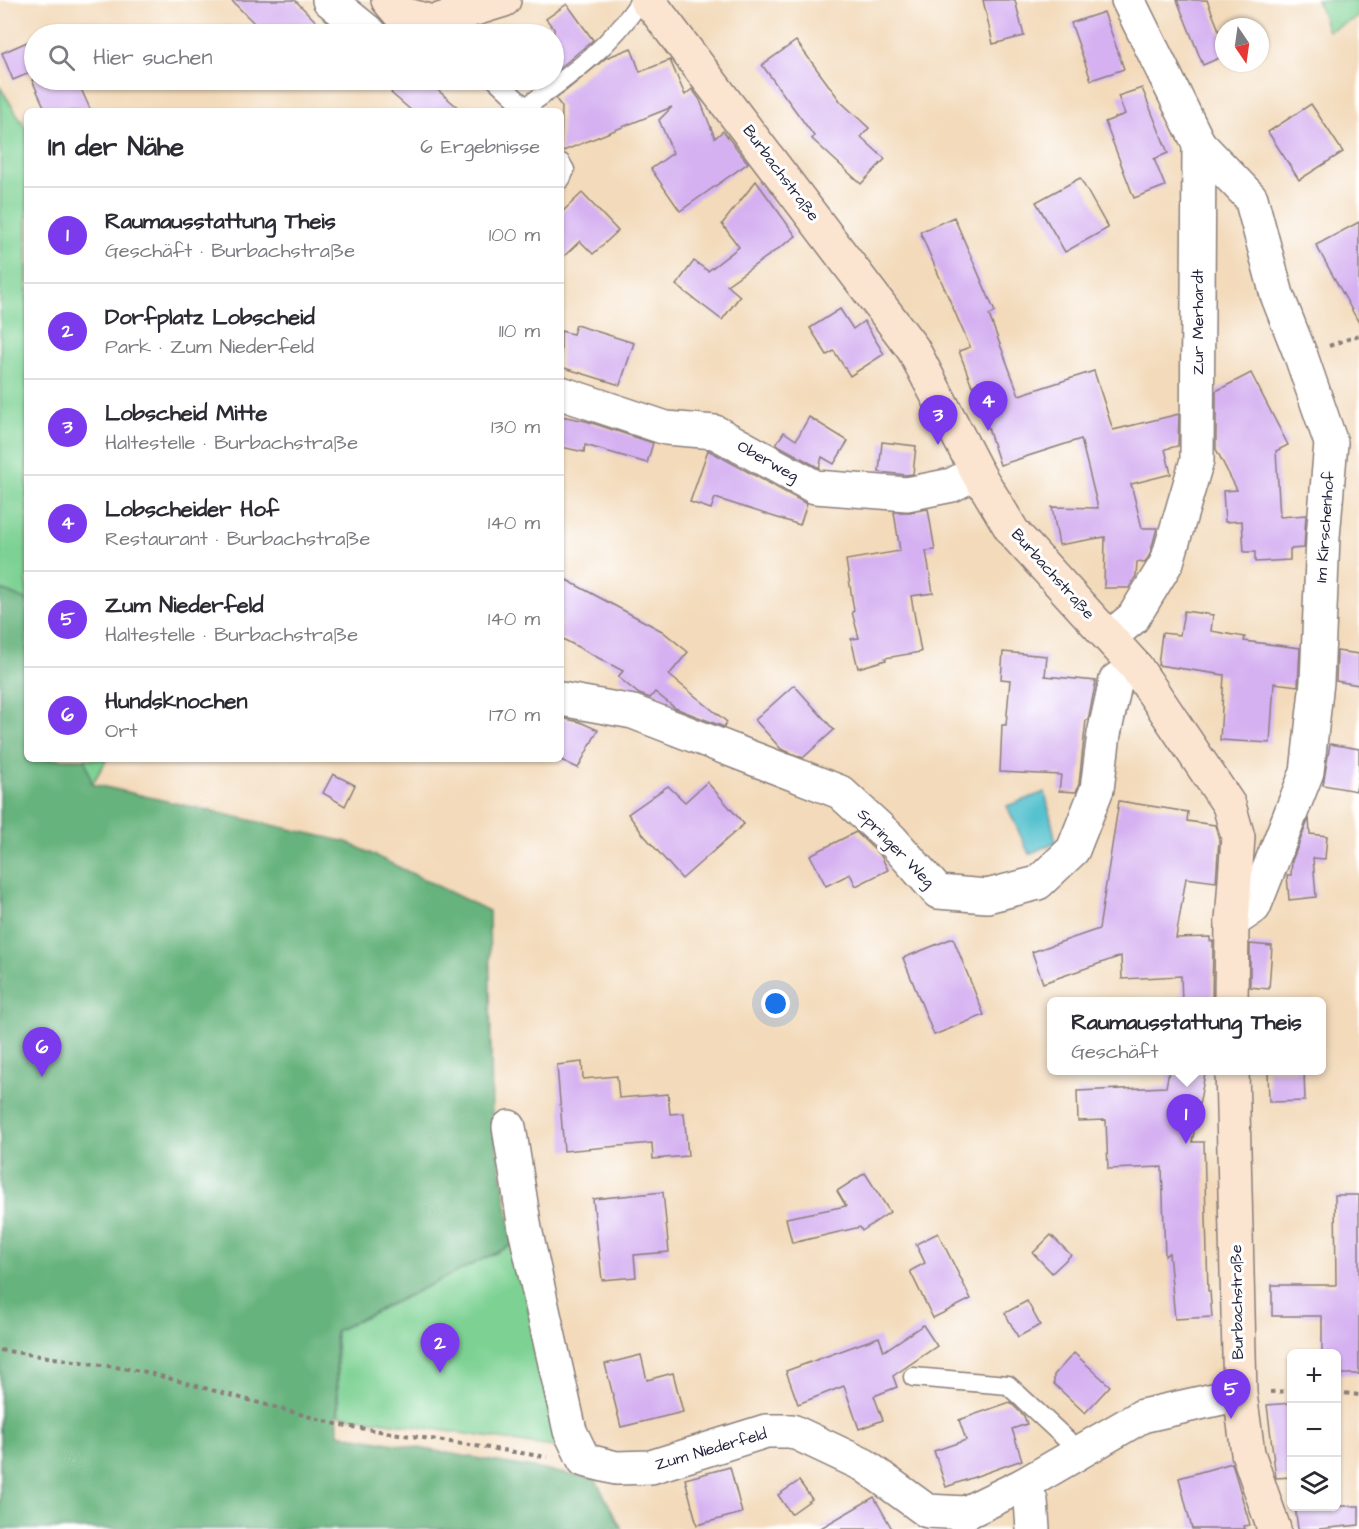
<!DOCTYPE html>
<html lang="de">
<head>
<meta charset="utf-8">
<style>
  :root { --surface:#fff; --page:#f7f7f7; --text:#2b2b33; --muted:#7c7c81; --line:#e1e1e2; --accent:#7c3aed }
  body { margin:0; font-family:"Architects Daughter",sans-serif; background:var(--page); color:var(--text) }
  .controls { position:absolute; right:18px; bottom:18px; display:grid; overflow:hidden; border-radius:9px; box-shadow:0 2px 4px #0004 }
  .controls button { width:54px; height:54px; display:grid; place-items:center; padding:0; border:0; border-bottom:2px solid var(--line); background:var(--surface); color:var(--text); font:30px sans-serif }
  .compass { position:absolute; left:1215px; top:18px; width:54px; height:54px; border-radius:50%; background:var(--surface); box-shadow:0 2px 4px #0004; rotate:167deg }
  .you { position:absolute; left:776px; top:1004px; width:21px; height:21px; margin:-15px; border:4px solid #fff; border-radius:50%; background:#1a73e8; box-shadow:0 0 0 9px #1a73e833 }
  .badge { display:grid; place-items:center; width:39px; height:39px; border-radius:50%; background:var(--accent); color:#fff; font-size:20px; font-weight:700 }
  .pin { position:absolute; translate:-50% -50px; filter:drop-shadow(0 2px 3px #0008) }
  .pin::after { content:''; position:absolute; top:32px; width:21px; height:18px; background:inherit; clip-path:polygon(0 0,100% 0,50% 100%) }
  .popup { position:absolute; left:1047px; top:997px; width:279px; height:78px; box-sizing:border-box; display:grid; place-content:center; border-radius:9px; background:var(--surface); filter:drop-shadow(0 2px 4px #0005); font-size:20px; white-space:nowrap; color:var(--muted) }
  .popup b { font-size:22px; color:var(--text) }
  .popup::after { content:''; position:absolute; left:50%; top:100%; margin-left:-12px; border:12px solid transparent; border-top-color:var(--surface) }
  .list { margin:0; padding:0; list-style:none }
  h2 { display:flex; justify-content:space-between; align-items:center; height:78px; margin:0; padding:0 24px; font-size:26px }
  h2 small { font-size:20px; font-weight:400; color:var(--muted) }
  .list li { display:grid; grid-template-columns:39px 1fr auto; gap:18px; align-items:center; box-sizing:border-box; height:96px; padding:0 24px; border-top:2px solid var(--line) }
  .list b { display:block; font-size:22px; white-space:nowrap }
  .list p { margin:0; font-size:20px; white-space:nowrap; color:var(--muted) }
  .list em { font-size:20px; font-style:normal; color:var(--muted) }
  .icon { flex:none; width:33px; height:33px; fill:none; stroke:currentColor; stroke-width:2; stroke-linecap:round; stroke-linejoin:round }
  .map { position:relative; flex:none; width:1359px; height:1529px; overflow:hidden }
  .search { position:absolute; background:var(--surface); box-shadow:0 2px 4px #0004; left:24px; top:24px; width:540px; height:66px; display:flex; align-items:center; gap:15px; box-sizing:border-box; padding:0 21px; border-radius:33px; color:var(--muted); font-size:22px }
  .panel { position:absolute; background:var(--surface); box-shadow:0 2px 4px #0004; left:24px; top:108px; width:540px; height:654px; border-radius:9px }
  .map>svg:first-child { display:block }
  .green { fill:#7dd193; stroke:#507a67; stroke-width:1.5 }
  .forest { fill:#66b37d; stroke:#446a5c; stroke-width:1.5 }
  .water { fill:#56c2cf; stroke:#3c7285; stroke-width:1.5 }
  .building { fill:#d5b1f1 }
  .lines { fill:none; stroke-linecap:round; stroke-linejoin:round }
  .lane-casing { stroke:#8a7e7a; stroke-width:21 }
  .street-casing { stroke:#8a7e7a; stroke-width:36 }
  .secondary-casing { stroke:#8a7e7a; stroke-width:36 }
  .path { stroke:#8a7e7a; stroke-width:4; stroke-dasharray:4.5 4.5; stroke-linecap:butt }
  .lane { stroke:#fff; stroke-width:18 }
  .street { stroke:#fff; stroke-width:33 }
  .secondary { stroke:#fce5d0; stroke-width:33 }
  .labels { text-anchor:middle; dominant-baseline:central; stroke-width:6; stroke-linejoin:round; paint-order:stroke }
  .street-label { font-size:16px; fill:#22223b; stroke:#fff }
</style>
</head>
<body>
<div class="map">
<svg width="1359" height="1529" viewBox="0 0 1359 1529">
  <rect width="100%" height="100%" fill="#fff"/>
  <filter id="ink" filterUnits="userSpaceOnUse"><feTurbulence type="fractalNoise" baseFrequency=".0167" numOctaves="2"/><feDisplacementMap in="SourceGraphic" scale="12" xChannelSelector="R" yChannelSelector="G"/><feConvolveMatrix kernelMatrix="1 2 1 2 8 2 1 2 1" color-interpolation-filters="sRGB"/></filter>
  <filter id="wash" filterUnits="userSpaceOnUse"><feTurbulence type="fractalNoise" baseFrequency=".008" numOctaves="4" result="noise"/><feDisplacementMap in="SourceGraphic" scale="24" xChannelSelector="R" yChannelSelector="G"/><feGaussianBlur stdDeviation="1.35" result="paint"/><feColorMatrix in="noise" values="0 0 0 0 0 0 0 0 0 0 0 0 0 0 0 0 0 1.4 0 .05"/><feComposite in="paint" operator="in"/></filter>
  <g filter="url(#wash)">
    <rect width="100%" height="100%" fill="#f3daba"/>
    <g class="green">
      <polygon points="1317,0 1359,0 1359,17 1328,31"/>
      <polygon points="0,87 27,130 27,601 0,589"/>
      <polygon points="85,759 107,759 92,784"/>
      <polygon points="514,1244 560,1448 339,1415 336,1331"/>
    </g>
    <polygon class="forest" points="0,589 27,601 27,759 85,759 92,784 347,842 489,911 492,1121 514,1244 335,1331 338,1434 595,1479 622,1529 0,1529"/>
    <polygon class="water" points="1045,792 1056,842 1029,854 1007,806"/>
    <g id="blocks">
      <g class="building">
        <polygon points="231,0 295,0 328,34 265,34"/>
        <polygon points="983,0 1015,0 1024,36 993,44"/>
        <polygon points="1177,0 1207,0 1224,43 1224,56 1203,65"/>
        <polygon points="567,4 593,40 554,73 554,29 546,19"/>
        <polygon points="1104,12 1124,69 1091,80 1071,23"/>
        <polygon points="34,39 34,71 13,80 2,53"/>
        <polygon points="796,41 841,102 869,128 861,137 885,159 861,184 812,139 814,136 762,65"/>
        <polygon points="631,48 640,72 670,60 685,95 692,89 700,100 715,138 723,131 748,163 680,211 651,169 673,153 659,120 672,107 561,152 562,107 556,99 606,58"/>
        <polygon points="32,80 77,80 91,111 46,111"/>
        <polygon points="403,80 426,80 462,111 412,111 391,93"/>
        <polygon points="1142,88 1168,153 1154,159 1165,186 1134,198 1105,122 1125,114 1118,96"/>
        <polygon points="1311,104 1343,152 1299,180 1268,132"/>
        <polygon points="1080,178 1108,228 1065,252 1036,202"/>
        <polygon points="756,181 796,236 727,285 740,296 722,320 676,285 694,261 708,271 739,247 722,224"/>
        <polygon points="582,193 618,231 593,254 580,241 561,259 561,213"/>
        <polygon points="954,217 995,312 989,315 1019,395 1094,371 1113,430 1179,414 1178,446 1165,449 1171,474 1131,484 1142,528 1157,528 1150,554 1145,563 1137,562 1136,576 1129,588 1104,588 1105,537 1059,545 1052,507 1098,508 1081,439 1000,465 974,385 972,386 959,351 970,347 920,232"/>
        <polygon points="1359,222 1359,323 1316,245"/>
        <polygon points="840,309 853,329 864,321 884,354 850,376 834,351 827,355 810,328"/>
        <polygon points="576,325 634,343 620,385 561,367 561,331 573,334"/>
        <polygon points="1251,373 1288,445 1276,451 1280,517 1306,515 1304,548 1290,549 1290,560 1255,562 1255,552 1244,552 1242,521 1225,522 1223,491 1237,490 1216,449 1216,391"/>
        <polygon points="561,416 586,421 653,443 647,463 585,445 584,452 561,447"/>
        <polygon points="809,417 848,441 834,464 822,457 819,468 776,444 784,432 796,440"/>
        <polygon points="882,442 916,446 913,474 906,475 879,472"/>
        <polygon points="708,450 807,504 800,525 715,498 711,509 690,502"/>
        <polygon points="928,509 935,550 926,551 933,593 911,596 921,652 885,658 886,660 858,668 851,639 859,638 852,612 854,611 846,560 900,551 894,512 910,512"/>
        <polygon points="561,577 662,631 688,652 669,675 727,722 724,727 675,708 655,692 650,698 639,694 618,677 623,671 561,638"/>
        <polygon points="1184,611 1213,615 1211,631 1245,637 1244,641 1300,648 1298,686 1274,683 1270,743 1220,740 1224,675 1158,665 1162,633 1180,635"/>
        <polygon points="1337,651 1359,654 1359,685 1336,681"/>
        <polygon points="1003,652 1047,656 1045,676 1096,681 1088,720 1086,720 1079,784 1076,792 1059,791 1061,775 1000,772 1002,725 1006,725 1010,680 1001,679"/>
        <polygon points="794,685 834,730 803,758 781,749 755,720"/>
        <polygon points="561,718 580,722 598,730 578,768 561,760"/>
        <polygon points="1330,744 1359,749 1359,774 1356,791 1323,785"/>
        <polygon points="333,774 355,785 345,806 323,793"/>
        <polygon points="707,782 744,824 682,879 642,833 628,814 668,786 685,802"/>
        <polygon points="1119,801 1188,812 1187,821 1215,825 1219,839 1216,882 1186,878 1176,938 1210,937 1210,941 1213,941 1212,1002 1182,1002 1181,976 1122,979 1121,956 1043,983 1032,952 1099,929"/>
        <polygon points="1309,818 1310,834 1327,836 1325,859 1313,858 1316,897 1289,900 1287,875 1291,875 1292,861"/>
        <polygon points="856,832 881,856 888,870 856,886 850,874 826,886 810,855"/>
        <polygon points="953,938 984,1015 934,1035 903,958"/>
        <polygon points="1250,944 1272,946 1269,989 1250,987"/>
        <polygon points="582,1062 583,1079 617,1076 619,1098 668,1094 670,1114 684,1113 688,1156 653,1159 652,1143 564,1151 557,1065"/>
        <polygon points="1169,1071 1184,1071 1205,1074 1192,1142 1204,1142 1208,1291 1210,1291 1212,1317 1175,1319 1169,1253 1165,1256 1162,1167 1108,1169 1106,1120 1078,1121 1077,1091 1166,1087"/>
        <polygon points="1268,1071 1304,1071 1305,1101 1269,1102"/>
        <polygon points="865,1173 890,1212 862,1231 860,1227 792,1243 786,1218 846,1206 837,1191"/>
        <polygon points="663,1192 669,1252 634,1255 636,1277 602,1280 593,1199"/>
        <polygon points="1335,1195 1359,1195 1359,1374 1336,1374 1336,1353 1322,1353 1322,1316 1272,1316 1272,1285 1336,1285"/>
        <polygon points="938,1233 971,1299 933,1318 910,1271 925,1263 916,1244"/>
        <polygon points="1051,1235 1071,1255 1052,1273 1033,1253"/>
        <polygon points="1027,1301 1040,1325 1018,1337 1005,1313"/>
        <polygon points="923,1325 937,1346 893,1376 897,1387 874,1396 883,1420 859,1429 844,1386 798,1404 786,1371 879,1337 884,1351"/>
        <polygon points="1074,1353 1110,1386 1085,1413 1054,1384 1054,1375"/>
        <polygon points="641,1355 647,1380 673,1373 683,1412 621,1427 605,1364"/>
        <polygon points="1010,1402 1024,1416 1027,1424 1012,1429 1022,1460 946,1487 934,1451 966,1440 959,1420"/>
        <polygon points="1292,1403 1292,1477 1276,1478 1267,1405"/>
        <polygon points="1232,1463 1250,1525 1244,1526 1245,1529 1192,1529 1179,1478"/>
        <polygon points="730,1467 742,1513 697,1525 685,1479"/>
        <polygon points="799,1481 812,1499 791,1514 778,1495"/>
        <polygon points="874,1497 892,1529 819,1529"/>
        <polygon points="1295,1506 1359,1506 1359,1525 1319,1529 1298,1529"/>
      </g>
    </g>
  </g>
  <g filter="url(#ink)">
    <use href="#blocks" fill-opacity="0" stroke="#8a7e7a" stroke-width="1.5"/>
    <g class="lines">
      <defs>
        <g id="lane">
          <polyline points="496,80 529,111"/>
          <path d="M526,107c46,-33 83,-59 115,-107"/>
          <polyline points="561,163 565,170 561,179"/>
          <polyline points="913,1377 1008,1385 1080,1452"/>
        </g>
        <g id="street">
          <polyline points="329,0 371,34"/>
          <polyline points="1199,144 1251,198 1277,295 1301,356 1331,443 1323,537 1317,682 1307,772 1254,907 1232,922"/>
          <polyline points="561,393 666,428 715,432 815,487 907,494 952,485 977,472"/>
          <polyline points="1110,637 1133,618 1167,562 1197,460 1199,144 1128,0"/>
          <polyline points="561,699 633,712 840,792 891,839 938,892 987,896 1038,883 1073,850 1097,789 1104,734 1116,680 1136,667"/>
          <polyline points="509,1127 525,1229 570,1431 584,1460 616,1468 651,1467 766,1431 792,1431 864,1465 927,1511 965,1513 1023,1485 1142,1416 1240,1394"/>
          <polyline points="1023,1485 1031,1501 1033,1529"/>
        </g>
        <g id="secondary">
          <polyline points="388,0 399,13 433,22 504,0"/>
          <polyline points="646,0 655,9 913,349 977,472 1013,532 1136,667 1229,805 1238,837 1232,922 1231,1002"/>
          <polyline points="1232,1070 1240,1394 1248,1453 1274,1529"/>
        </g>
      </defs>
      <use href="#lane" class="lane-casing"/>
      <use href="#street" class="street-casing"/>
      <use href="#secondary" class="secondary-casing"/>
      <g class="path">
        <polyline points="1329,346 1359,335"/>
        <polyline points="0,1350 142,1371 340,1425 547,1457"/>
        <polyline points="1270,1392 1292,1391"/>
        <polyline points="1336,1392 1359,1395"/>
      </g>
      <use href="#lane" class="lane"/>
      <use href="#street" class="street"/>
      <use href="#secondary" class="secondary"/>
    </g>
  </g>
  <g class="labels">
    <g class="street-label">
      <text transform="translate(781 173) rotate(53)">Burbachstraße</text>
      <text transform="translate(1198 322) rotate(-90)">Zur Merhardt</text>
      <text transform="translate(768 461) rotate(29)">Oberweg</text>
      <text transform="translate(1325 527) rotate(-86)">Im Kirschenhof</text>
      <text transform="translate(1053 574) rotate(48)">Burbachstraße</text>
      <text transform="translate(896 848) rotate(46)">Springer Weg</text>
      <text transform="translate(1237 1302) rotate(-91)">Burbachstraße</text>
      <text transform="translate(711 1449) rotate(-16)">Zum Niederfeld</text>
    </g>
  </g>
</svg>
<div class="controls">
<button>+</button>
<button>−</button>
<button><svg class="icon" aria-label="layers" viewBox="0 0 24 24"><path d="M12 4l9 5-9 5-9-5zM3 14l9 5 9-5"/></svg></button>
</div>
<svg class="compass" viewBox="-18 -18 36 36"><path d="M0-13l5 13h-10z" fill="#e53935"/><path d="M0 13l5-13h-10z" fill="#7c7c81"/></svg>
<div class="you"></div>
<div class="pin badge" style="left:1186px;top:1144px">1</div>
<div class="popup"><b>Raumausstattung Theis</b>Geschäft</div>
<div class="pin badge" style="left:440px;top:1373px">2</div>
<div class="pin badge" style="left:938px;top:445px">3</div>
<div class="pin badge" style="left:988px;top:431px">4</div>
<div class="pin badge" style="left:1231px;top:1419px">5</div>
<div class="pin badge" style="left:42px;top:1077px">6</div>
<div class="search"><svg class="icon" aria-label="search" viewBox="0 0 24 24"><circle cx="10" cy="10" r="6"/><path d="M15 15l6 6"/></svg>Hier suchen</div>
<section class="panel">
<h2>In der Nähe<small>6 Ergebnisse</small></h2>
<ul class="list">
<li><span class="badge">1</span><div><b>Raumausstattung Theis</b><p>Geschäft · Burbachstraße</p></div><em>100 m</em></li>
<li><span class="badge">2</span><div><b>Dorfplatz Lobscheid</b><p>Park · Zum Niederfeld</p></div><em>110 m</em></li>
<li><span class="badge">3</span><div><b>Lobscheid Mitte</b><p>Haltestelle · Burbachstraße</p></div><em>130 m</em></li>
<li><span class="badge">4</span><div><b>Lobscheider Hof</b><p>Restaurant · Burbachstraße</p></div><em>140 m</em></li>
<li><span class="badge">5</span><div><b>Zum Niederfeld</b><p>Haltestelle · Burbachstraße</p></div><em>140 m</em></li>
<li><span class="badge">6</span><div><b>Hundsknochen</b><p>Ort</p></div><em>170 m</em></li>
</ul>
</section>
</div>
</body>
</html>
